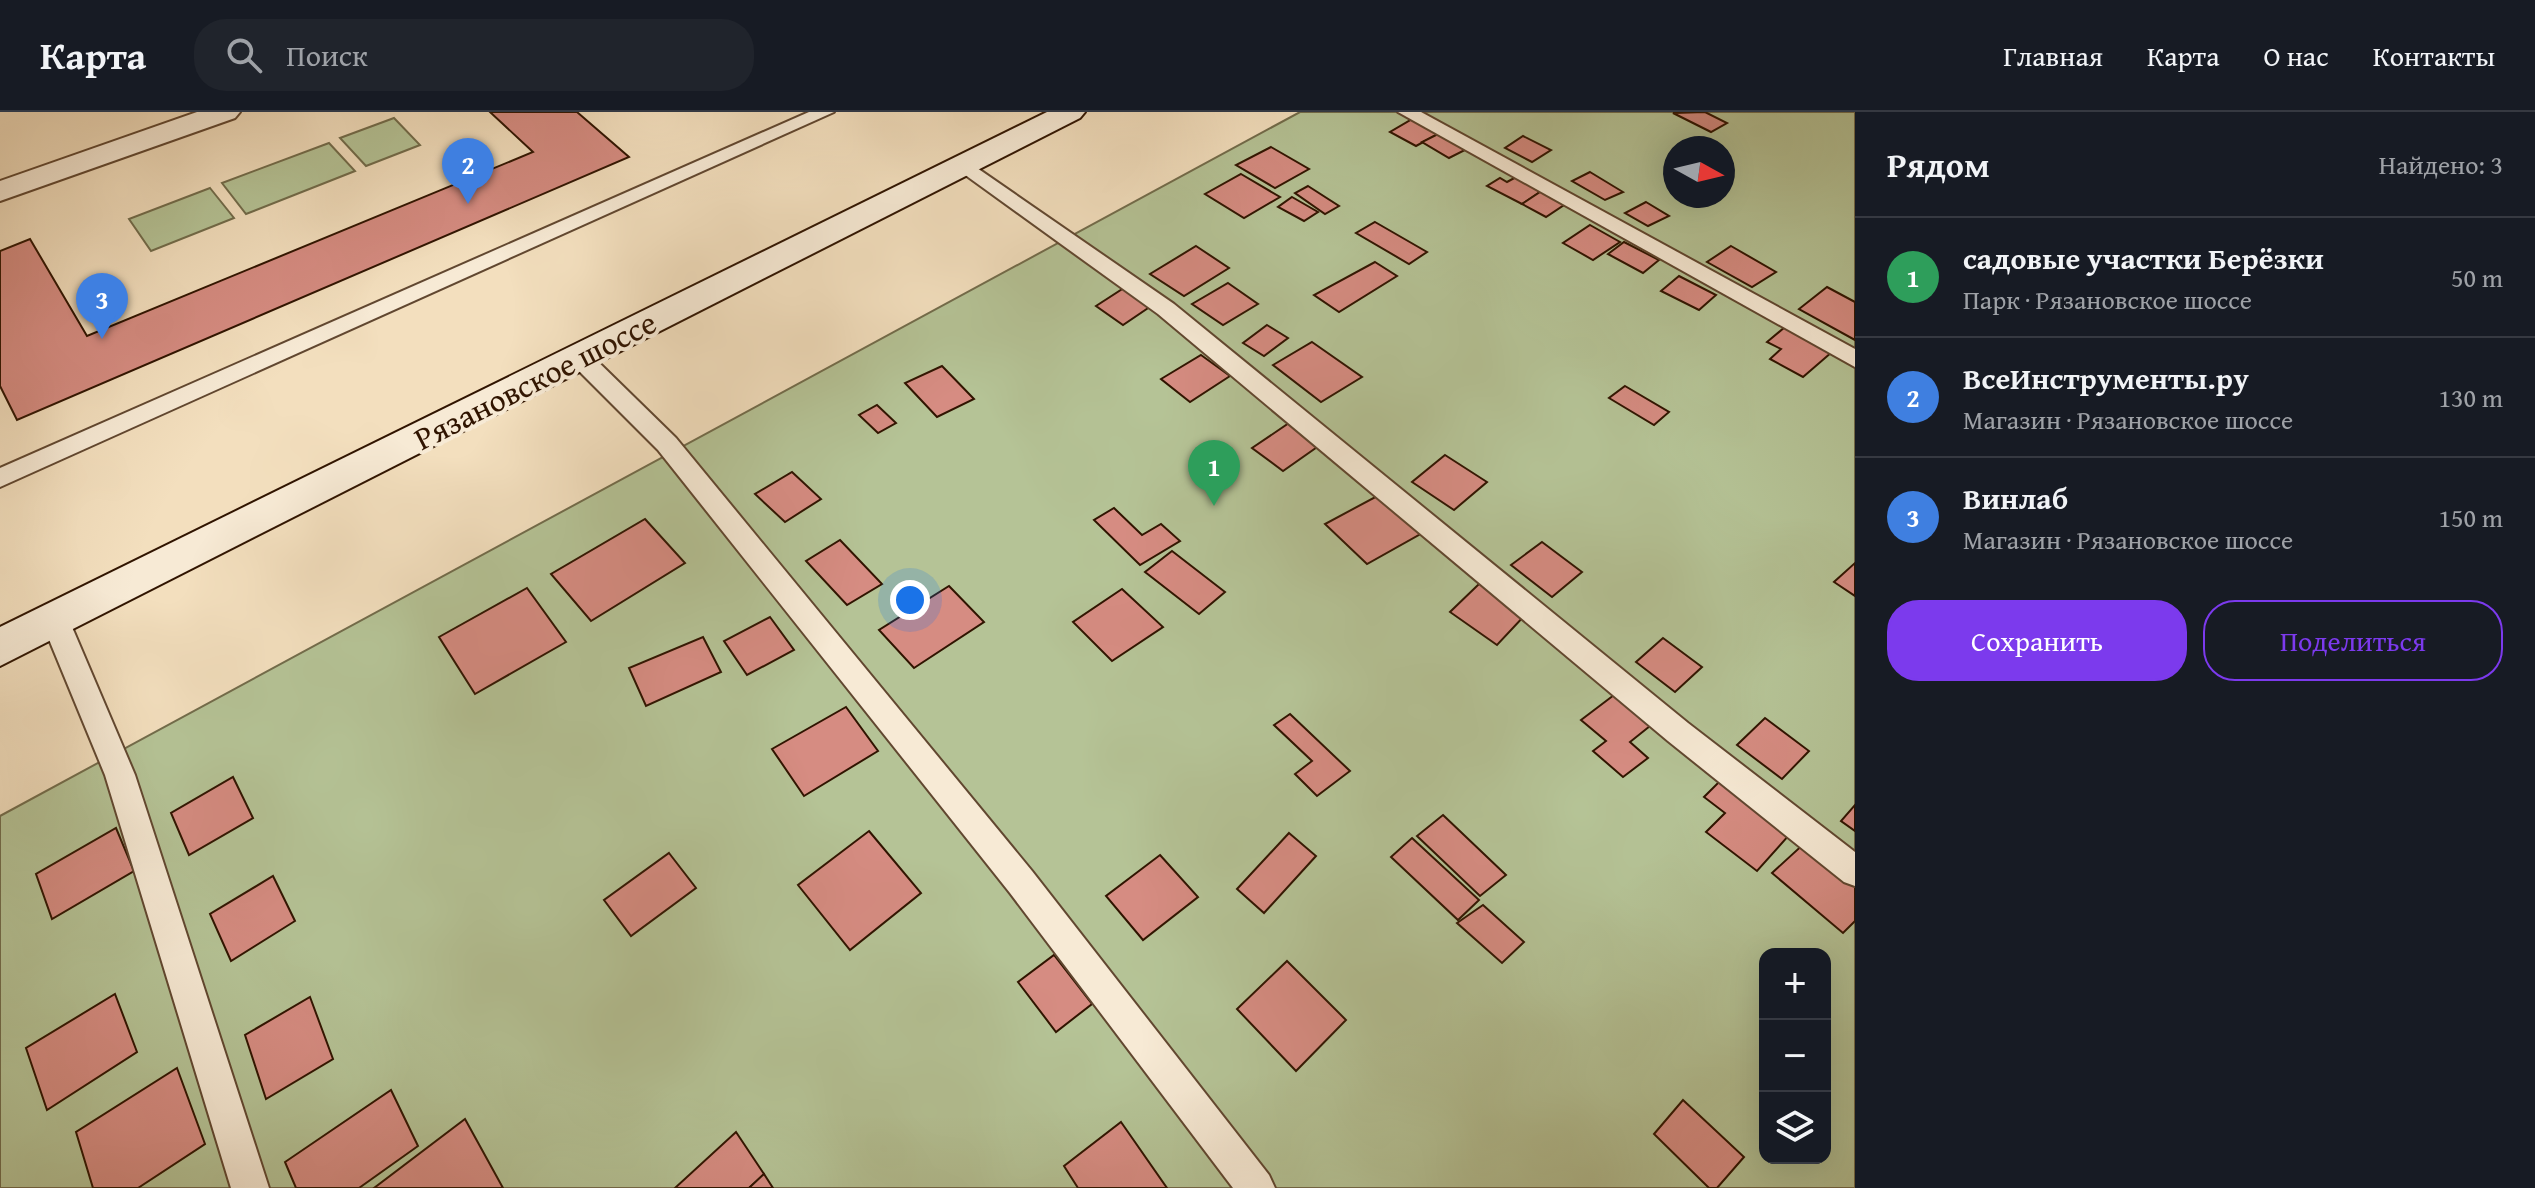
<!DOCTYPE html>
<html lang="ru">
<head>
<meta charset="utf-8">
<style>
  :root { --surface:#171b24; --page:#20242c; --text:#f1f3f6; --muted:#9ea1a6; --line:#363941; --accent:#7c3aed }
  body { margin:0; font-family:"Gentium Book Plus",serif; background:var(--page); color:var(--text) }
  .controls { position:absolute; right:24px; bottom:24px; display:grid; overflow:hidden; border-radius:16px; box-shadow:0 8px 32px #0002 }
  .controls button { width:72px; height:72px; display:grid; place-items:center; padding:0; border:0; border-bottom:2px solid var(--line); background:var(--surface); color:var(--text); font:40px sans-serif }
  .compass { position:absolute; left:1663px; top:24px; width:72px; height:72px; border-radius:50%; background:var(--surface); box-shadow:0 8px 32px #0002; rotate:98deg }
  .you { position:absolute; left:910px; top:488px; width:28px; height:28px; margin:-20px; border:6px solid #fff; border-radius:50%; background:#1a73e8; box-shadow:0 0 0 12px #1a73e833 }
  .badge { display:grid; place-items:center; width:52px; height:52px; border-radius:50%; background:var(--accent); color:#fff; font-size:26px; font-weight:700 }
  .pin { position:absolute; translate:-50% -66px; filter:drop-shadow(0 2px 4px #0008) }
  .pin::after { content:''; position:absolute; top:42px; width:28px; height:24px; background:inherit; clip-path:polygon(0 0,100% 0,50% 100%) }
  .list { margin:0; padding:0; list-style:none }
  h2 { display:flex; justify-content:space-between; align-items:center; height:104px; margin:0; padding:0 32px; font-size:34px }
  h2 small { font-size:26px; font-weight:400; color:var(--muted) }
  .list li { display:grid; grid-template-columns:52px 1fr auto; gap:24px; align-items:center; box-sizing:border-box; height:120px; padding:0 32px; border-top:2px solid var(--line) }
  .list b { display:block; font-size:30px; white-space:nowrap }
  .list p { margin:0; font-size:26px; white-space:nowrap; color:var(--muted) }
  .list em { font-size:26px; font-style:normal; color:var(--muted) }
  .actions { display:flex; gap:16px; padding:24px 32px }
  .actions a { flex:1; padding:18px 0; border:2px solid var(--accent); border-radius:32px; text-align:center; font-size:28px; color:var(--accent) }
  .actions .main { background:var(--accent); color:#fff }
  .icon { flex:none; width:44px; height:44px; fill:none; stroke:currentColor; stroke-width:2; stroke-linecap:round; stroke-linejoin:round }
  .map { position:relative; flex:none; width:1855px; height:1076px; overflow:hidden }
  header { display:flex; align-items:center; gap:48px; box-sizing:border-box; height:112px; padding:0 40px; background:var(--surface); border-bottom:2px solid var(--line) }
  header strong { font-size:38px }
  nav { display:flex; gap:44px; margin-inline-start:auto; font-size:28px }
  .search { width:560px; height:72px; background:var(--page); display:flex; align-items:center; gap:20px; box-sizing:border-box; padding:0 28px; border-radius:32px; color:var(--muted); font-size:30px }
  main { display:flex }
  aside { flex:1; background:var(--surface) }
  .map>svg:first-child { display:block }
  .green { fill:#b5c396; stroke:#726c4b; stroke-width:2; fill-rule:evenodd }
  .building { fill:#d68c82; stroke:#301400; stroke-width:2 }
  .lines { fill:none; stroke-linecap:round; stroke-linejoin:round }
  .service-casing { stroke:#614730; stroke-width:4 }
  .minor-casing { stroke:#614730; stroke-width:4 }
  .secondary-casing { stroke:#301400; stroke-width:4 }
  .service { fill:#f7ead5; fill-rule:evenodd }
  .minor { fill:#f7ead5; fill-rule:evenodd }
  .secondary { fill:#f7ead5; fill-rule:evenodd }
  .labels { text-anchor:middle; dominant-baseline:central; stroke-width:8; stroke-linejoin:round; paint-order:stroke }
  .street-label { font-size:32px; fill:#301400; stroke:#f7ead5 }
</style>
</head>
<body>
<header>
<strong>Карта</strong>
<div class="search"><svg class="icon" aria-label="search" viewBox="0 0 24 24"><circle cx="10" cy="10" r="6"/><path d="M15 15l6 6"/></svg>Поиск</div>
<nav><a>Главная</a><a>Карта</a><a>О нас</a><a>Контакты</a></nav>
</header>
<main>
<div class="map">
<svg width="1855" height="1076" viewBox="0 0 1855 1076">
  <rect width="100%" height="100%" fill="#f3dfbe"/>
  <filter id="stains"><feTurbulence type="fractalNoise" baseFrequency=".0025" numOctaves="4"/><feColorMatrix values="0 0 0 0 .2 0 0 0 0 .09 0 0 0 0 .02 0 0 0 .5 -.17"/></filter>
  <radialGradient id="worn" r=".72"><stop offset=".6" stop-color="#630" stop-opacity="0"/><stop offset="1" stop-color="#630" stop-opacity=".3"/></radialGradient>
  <g class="green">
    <path d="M1300,0h555v1076h-1855v-372zM1675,36h48v48h-48zM1765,842h60v204h-60z"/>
    <polygon points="394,6 420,33 366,54 340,26"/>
    <polygon points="329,31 355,59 246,102 222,71"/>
    <polygon points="210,76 234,106 151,139 129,107"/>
  </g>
  <g class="building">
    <polygon points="490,0 577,0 629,45 17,308 0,274 0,139 30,127 87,224 533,40"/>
    <polygon points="1705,0 1727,11 1711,20 1673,1"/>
    <polygon points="1414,6 1440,21 1416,34 1390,20"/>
    <polygon points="1440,21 1467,37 1449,46 1422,30"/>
    <polygon points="1523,24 1551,38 1532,50 1505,36"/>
    <polygon points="1271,35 1309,57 1275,76 1236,53"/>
    <polygon points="1590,60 1623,80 1605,88 1572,69"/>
    <polygon points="1241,62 1280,85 1244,106 1205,82"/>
    <polygon points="1518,64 1543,78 1522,92 1487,74 1500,66 1507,70"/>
    <polygon points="1308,74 1339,94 1325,102 1295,81"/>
    <polygon points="1543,78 1567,91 1546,105 1522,92"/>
    <polygon points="1292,85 1318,100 1304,109 1278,95"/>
    <polygon points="1646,90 1669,104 1648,114 1625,101"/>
    <polygon points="1375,110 1427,140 1409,152 1356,121"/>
    <polygon points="1590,113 1620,130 1593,148 1563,131"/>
    <polygon points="1624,130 1659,148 1643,161 1608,142"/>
    <polygon points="1196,134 1229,156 1184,184 1150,162"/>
    <polygon points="1731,134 1776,160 1752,175 1707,150"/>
    <polygon points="1375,150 1397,164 1339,200 1314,183"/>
    <polygon points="1679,164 1716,183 1699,198 1661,179"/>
    <polygon points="1228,171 1258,192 1223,213 1192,192"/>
    <polygon points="1127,174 1154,192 1123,213 1096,194"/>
    <polygon points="1827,175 1855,190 1855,228 1799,197"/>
    <polygon points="1267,213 1288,226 1264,244 1243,231"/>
    <polygon points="1785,215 1832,240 1803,265 1770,247 1781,237 1767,230"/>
    <polygon points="1312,230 1362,265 1321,290 1273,253"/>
    <polygon points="1201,243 1230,264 1190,290 1161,267"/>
    <polygon points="942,254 974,287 937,305 905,271"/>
    <polygon points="1625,274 1669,300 1654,313 1609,286"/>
    <polygon points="877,293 896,311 878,321 859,303"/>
    <polygon points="1289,311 1320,333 1283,359 1252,336"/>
    <polygon points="1445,343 1487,370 1454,398 1412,370"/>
    <polygon points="792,360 821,387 785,410 755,382"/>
    <polygon points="1381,382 1424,420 1367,452 1325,412"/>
    <polygon points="1114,396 1142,423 1161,412 1180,429 1140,453 1094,408"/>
    <polygon points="645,407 685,451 591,509 551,462"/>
    <polygon points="840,428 882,472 847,493 806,449"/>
    <polygon points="1542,430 1582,460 1552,485 1511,453"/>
    <polygon points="1172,439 1225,480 1199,502 1145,460"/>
    <polygon points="1855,451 1855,484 1834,470"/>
    <polygon points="1480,471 1526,502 1497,533 1450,500"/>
    <polygon points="949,474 984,510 914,556 879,518"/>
    <polygon points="527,476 566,530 475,582 439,525"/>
    <polygon points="1122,477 1163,515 1112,549 1073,510"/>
    <polygon points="770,505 794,538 747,563 724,529"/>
    <polygon points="703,525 721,560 646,594 629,556"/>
    <polygon points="1663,526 1702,555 1675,580 1636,550"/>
    <polygon points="1614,583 1650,614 1630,630 1648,646 1623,665 1593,639 1606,629 1581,608"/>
    <polygon points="846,595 878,639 804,684 772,637"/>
    <polygon points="1290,602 1350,659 1317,684 1295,662 1312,649 1274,613"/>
    <polygon points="1765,606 1809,639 1782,667 1737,633"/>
    <polygon points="233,665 253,706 189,743 171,701"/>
    <polygon points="1720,669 1790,722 1757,759 1706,720 1725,701 1704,685"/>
    <polygon points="1855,693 1855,719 1841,709"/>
    <polygon points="1443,703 1506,763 1480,784 1417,724"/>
    <polygon points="116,716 134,759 52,807 36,762"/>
    <polygon points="869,719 921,781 850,838 798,773"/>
    <polygon points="1289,721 1316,744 1264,801 1237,777"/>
    <polygon points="1412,726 1479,788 1458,808 1391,745"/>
    <polygon points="1808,728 1855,766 1855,809 1843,821 1772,761"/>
    <polygon points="669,741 696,776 631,824 604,788"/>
    <polygon points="1160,743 1198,785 1143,828 1106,784"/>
    <polygon points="273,764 295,809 231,849 210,802"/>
    <polygon points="1483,793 1524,830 1502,851 1457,811"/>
    <polygon points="1054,843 1092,892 1056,920 1018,870"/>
    <polygon points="1287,849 1346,908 1296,959 1237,897"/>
    <polygon points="115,882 137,940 47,998 26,936"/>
    <polygon points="310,885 333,947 266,987 245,923"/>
    <polygon points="177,956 205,1032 138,1076 93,1076 76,1020"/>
    <polygon points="391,978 418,1034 359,1076 296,1076 285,1050"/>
    <polygon points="1683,988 1744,1045 1717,1076 1709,1076 1654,1022"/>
    <polygon points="465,1007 503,1076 374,1076"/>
    <polygon points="1121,1010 1167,1076 1078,1076 1064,1054"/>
    <polygon points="736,1020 764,1062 749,1076 675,1076"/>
    <polygon points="764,1062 773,1076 749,1076"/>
  </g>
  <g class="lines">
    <defs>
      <g id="service">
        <polygon points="809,0 834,0 0,375 0,356"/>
        <polygon points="1398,0 1421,0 1855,237 1855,255"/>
        <polygon points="964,47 1174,192 1688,611 1855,740 1855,774 1844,770 1668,629 1158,202 957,57 954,53 957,49"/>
        <polygon points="580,238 588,240 676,326 1032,759 1269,1063 1275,1076 1233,1076 1010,781 658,338 572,252 569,246 572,240"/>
        <polygon points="55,497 65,500 69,508 135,663 269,1076 231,1076 105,663 41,508 45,500"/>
      </g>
      <polygon id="minor" points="197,0 240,0 235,6 0,89 0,69"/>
      <polygon id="secondary" points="1047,0 1085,0 1080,6 0,554 0,515"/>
    </defs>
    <use href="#service" class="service-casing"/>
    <use href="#minor" class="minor-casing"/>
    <use href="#secondary" class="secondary-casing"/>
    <use href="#service" class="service"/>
    <use href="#minor" class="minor"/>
    <use href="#secondary" class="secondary"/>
  </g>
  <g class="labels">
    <g class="street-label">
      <text transform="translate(535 268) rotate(-27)">Рязановское шоссе</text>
    </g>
  </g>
  <rect width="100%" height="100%" filter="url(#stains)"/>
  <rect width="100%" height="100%" fill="url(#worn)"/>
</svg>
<div class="controls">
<button>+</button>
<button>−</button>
<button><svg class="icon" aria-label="layers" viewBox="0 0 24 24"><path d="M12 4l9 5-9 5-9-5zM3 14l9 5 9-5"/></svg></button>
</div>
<svg class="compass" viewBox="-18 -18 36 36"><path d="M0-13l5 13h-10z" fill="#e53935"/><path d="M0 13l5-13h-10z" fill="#9ea1a6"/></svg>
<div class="you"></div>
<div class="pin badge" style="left:1214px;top:394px;background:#2e9e5b">1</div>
<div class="pin badge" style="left:468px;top:92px;background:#3f7fe0">2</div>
<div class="pin badge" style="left:102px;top:227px;background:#3f7fe0">3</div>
</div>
<aside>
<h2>Рядом<small>Найдено: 3</small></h2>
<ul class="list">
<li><span class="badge" style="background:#2e9e5b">1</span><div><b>садовые участки Берёзки</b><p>Парк · Рязановское шоссе</p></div><em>50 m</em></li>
<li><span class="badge" style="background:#3f7fe0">2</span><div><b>ВсеИнструменты.ру</b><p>Магазин · Рязановское шоссе</p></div><em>130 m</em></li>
<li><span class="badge" style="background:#3f7fe0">3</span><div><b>Винлаб</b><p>Магазин · Рязановское шоссе</p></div><em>150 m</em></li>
</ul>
<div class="actions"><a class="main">Сохранить</a><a>Поделиться</a></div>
</aside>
</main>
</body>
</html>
